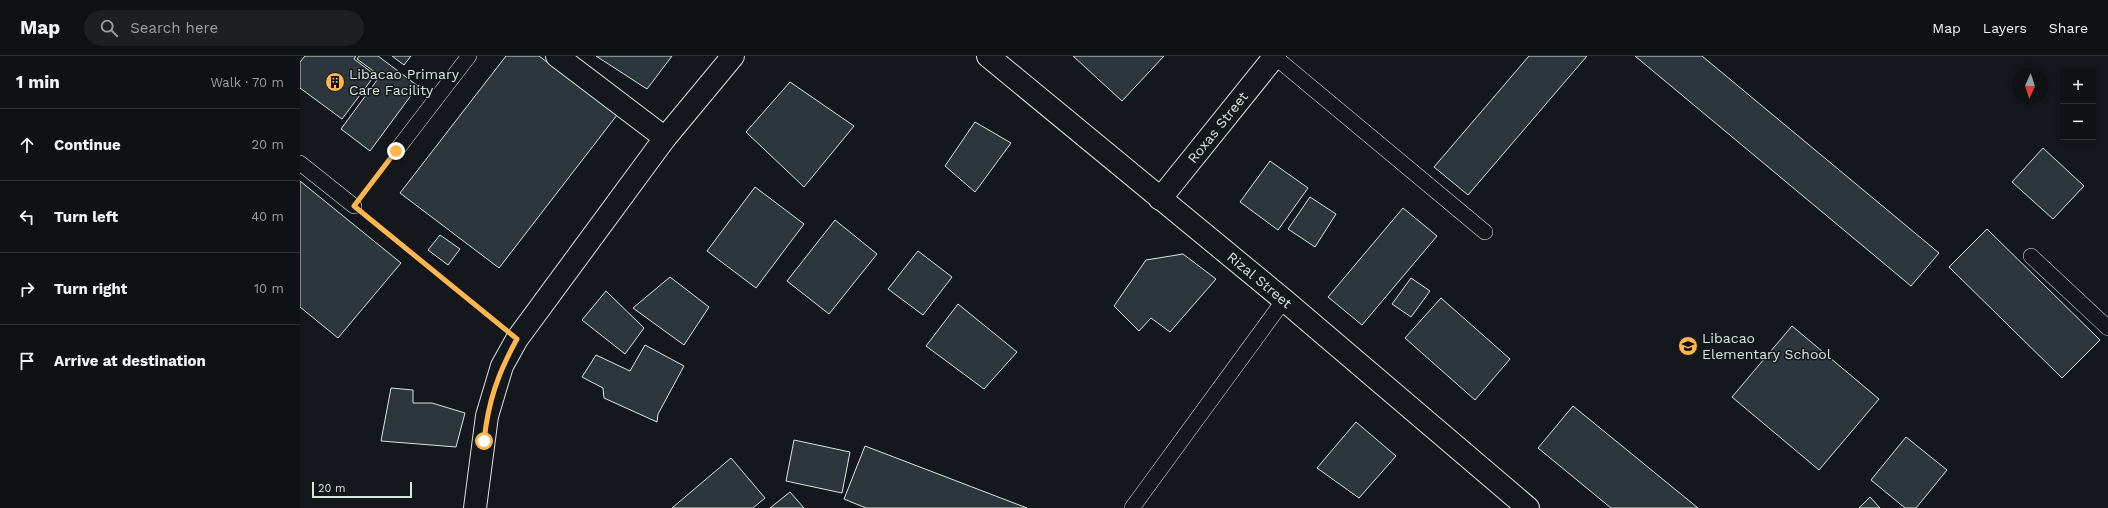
<!DOCTYPE html>
<html lang="en">
<head>
<meta charset="utf-8">
<style>
  :root { --surface:#0f1215; --page:#1d2022; --text:#f1f3f6; --muted:#9b9ea0; --line:#2f3234 }
  body { margin:0; font-family:"Work Sans",sans-serif; background:var(--page); color:var(--text) }
  .controls { position:absolute; right:12px; top:12px; display:grid; overflow:hidden; border-radius:0px; box-shadow:0 2px 6px #0003 }
  .controls button { width:36px; height:36px; display:grid; place-items:center; padding:0; border:0; border-bottom:1px solid var(--line); background:var(--surface); color:var(--text); font:20px sans-serif }
  .compass { position:absolute; left:1712px; top:12px; width:36px; height:36px; border-radius:50%; background:var(--surface); box-shadow:0 2px 6px #0003; rotate:183deg }
  .scale { position:absolute; left:12px; bottom:10px; width:100px; box-sizing:border-box; padding-left:4px; border:2px solid #d8e6dc; border-top:0; font-size:11px; line-height:14px; white-space:nowrap; color:#d8e6dc; -webkit-text-stroke:3px #14181c; paint-order:stroke }
  .stop { position:absolute; width:12px; height:12px; margin:-9px; border:3px solid #ffb74d; border-radius:50%; background:#fff }
  .stop.end { background:#ffb74d; border-color:#fff; box-shadow:0 1px 4px #0008 }
  .list { margin:0; padding:0; list-style:none }
  h2 { display:flex; justify-content:space-between; align-items:center; height:52px; margin:0; padding:0 16px; font-size:17px }
  h2 small { font-size:13px; font-weight:400; color:var(--muted) }
  .list li { display:grid; grid-template-columns:26px 1fr auto; gap:12px; align-items:center; box-sizing:border-box; height:72px; padding:0 16px; border-top:1px solid var(--line) }
  .list b { display:block; font-size:15px; white-space:nowrap }
  .list em { font-size:13px; font-style:normal; color:var(--muted) }
  .icon { flex:none; width:22px; height:22px; fill:none; stroke:currentColor; stroke-width:2; stroke-linecap:round; stroke-linejoin:round }
  .map { position:relative; flex:none; width:1808px; height:452px; overflow:hidden }
  header { display:flex; align-items:center; gap:24px; box-sizing:border-box; height:56px; padding:0 20px; background:var(--surface); border-bottom:1px solid var(--line) }
  header strong { font-size:19px }
  nav { display:flex; gap:22px; margin-inline-start:auto; font-size:14px }
  .search { width:280px; height:36px; background:var(--page); display:flex; align-items:center; gap:10px; box-sizing:border-box; padding:0 14px; border-radius:22px; color:var(--muted); font-size:15px }
  main { display:flex }
  aside { flex:1; background:var(--surface) }
  .map>svg:first-child { display:block }
  .building { fill:#2c363c; stroke:#d8e6dc }
  .lines { fill:none; stroke-linecap:round; stroke-linejoin:round }
  .service-casing { stroke:#d8e6dc; stroke-width:16 }
  .minor-casing { stroke:#d8e6dc; stroke-width:24 }
  .tertiary-casing { stroke:#d8e6dc; stroke-width:24 }
  .secondary-casing { stroke:#d8e6dc; stroke-width:24 }
  .path { stroke:#9da8a2; stroke-width:2.5; stroke-dasharray:3 2; stroke-linecap:butt }
  .service { stroke:#14181c; stroke-width:15 }
  .minor { stroke:#14181c; stroke-width:22 }
  .tertiary { stroke:#14181c; stroke-width:22 }
  .secondary { stroke:#14181c; stroke-width:22 }
  .route { stroke:#ffb74d; stroke-width:5 }
  .labels { text-anchor:middle; dominant-baseline:central; stroke-width:3; stroke-linejoin:round; paint-order:stroke }
  .poi-label { font-size:14px; fill:#d8e6dc; stroke:#14181c; text-anchor:start }
  .street-label { font-size:14px; fill:#d8e6dc; stroke:#14181c }
</style>
</head>
<body>
<header>
<strong>Map</strong>
<div class="search"><svg class="icon" aria-label="search" viewBox="0 0 24 24"><circle cx="10" cy="10" r="6"/><path d="M15 15l6 6"/></svg>Search here</div>
<nav><a>Map</a><a>Layers</a><a>Share</a></nav>
</header>
<main>
<aside>
<h2>1 min<small>Walk · 70 m</small></h2>
<ul class="list">
<li><svg class="icon" aria-label="ahead" viewBox="0 0 24 24"><path d="M12 20V5M6 11l6-6 6 6"/></svg><div><b>Continue</b></div><em>20 m</em></li>
<li><svg class="icon" aria-label="left" viewBox="0 0 24 24"><path d="M17 20v-9H6M10 6l-5 5 5 5"/></svg><div><b>Turn left</b></div><em>40 m</em></li>
<li><svg class="icon" aria-label="right" viewBox="0 0 24 24"><path d="M7 20v-9h11M14 6l5 5-5 5"/></svg><div><b>Turn right</b></div><em>10 m</em></li>
<li><svg class="icon" aria-label="arrive" viewBox="0 0 24 24"><path d="M6 21V4h12l-3 4 3 4H6"/></svg><div><b>Arrive at destination</b></div></li>
</ul>
</aside>
<div class="map">
<svg width="1808" height="452" viewBox="0 0 1808 452">
  <rect width="100%" height="100%" fill="#14181c"/>
  <g class="building">
    <polygon points="5,0 56,0 54,3 75,19 42,63 0,32 0,6"/>
    <polygon points="59,0 78,0 118,30 70,95 41,73 80,20 57,3"/>
    <polygon points="92,0 111,0 104,9"/>
    <polygon points="206,0 239,0 317,59 199,212 100,137"/>
    <polygon points="296,0 372,0 347,33"/>
    <polygon points="773,0 864,0 822,45"/>
    <polygon points="1229,0 1287,0 1168,139 1134,111"/>
    <polygon points="1335,0 1402,0 1639,197 1611,230"/>
    <polygon points="490,26 554,70 504,131 446,76"/>
    <polygon points="675,66 711,87 675,136 645,110"/>
    <polygon points="1743,92 1784,130 1753,163 1712,126"/>
    <polygon points="970,105 1008,132 978,174 940,146"/>
    <polygon points="0,125 101,207 38,282 0,251"/>
    <polygon points="455,131 504,168 456,232 407,195"/>
    <polygon points="1010,141 1036,158 1015,191 988,173"/>
    <polygon points="1103,152 1137,180 1062,269 1028,241"/>
    <polygon points="535,164 577,198 529,258 487,225"/>
    <polygon points="1687,173 1800,284 1762,322 1649,211"/>
    <polygon points="140,179 160,193 148,209 128,194"/>
    <polygon points="618,195 652,221 623,259 588,233"/>
    <polygon points="883,198 916,223 870,276 851,262 839,275 814,250 846,204"/>
    <polygon points="370,221 409,251 384,289 333,252"/>
    <polygon points="1111,222 1130,235 1111,261 1092,248"/>
    <polygon points="306,235 344,272 325,298 282,264"/>
    <polygon points="1141,242 1210,303 1175,344 1105,282"/>
    <polygon points="658,248 717,296 684,333 626,290"/>
    <polygon points="1492,270 1579,343 1519,414 1432,341"/>
    <polygon points="345,289 384,310 358,358 357,366 304,342 303,332 282,321 296,299 330,315"/>
    <polygon points="91,332 113,334 113,347 132,347 165,357 156,391 81,385"/>
    <polygon points="1273,350 1398,452 1311,452 1238,392"/>
    <polygon points="1056,366 1096,400 1059,442 1017,412"/>
    <polygon points="1606,381 1647,414 1616,452 1605,452 1571,424"/>
    <polygon points="494,384 550,396 542,437 486,425"/>
    <polygon points="565,390 727,452 566,452 544,443"/>
    <polygon points="431,402 465,442 453,452 372,452"/>
    <polygon points="490,436 504,452 470,452"/>
    <polygon points="1570,441 1580,452 1559,452"/>
  </g>
  <g class="lines">
    <defs>
      <g id="service">
        <polyline points="975,1 1185,176"/>
        <polyline points="96,95 169,0"/>
        <polyline points="0,107 54,150"/>
        <polyline points="1731,200 1808,272"/>
        <polyline points="832,452 984,244"/>
      </g>
      <g id="minor">
        <polyline points="257,0 365,82"/>
        <path id="s1" d="M860,143l115,-143"/>
      </g>
      <g id="tertiary">
        <path id="s2" d="M688,0l296,244 244,208"/>
      </g>
      <polyline id="secondary" points="175,452 187,360 202,310 217,283 365,82 433,0"/>
    </defs>
    <use href="#service" class="service-casing"/>
    <use href="#minor" class="minor-casing"/>
    <use href="#tertiary" class="tertiary-casing"/>
    <use href="#secondary" class="secondary-casing"/>
    <g class="path">
      <polyline points="69,130 81,114"/>
      <polyline points="73,166 195,265"/>
    </g>
    <use href="#service" class="service"/>
    <use href="#minor" class="minor"/>
    <use href="#tertiary" class="tertiary"/>
    <use href="#secondary" class="secondary"/>
  </g>
  <g class="lines">
    <path class="route" d="M96,95l-42,55 163,133c-19,34 -29,63 -33,102"/>
  </g>
  <defs>
    <symbol id="building-disc" viewBox="-11 -11 22 22"><circle r="9.5" fill="#ffb74d" stroke="#14181c"/><path d="M-4-6H4V6H1V3H-1V6H-4ZM-2.5-4.3h1.7v1.8h-1.7ZM.8-4.3h1.7v1.8H.8ZM-2.5-1h1.7V.8h-1.7ZM.8-1h1.7V.8H.8Z" fill="#111"/></symbol>
    <symbol id="school-disc" viewBox="-11 -11 22 22"><circle r="9.5" fill="#ffb74d" stroke="#14181c"/><path d="M0-5L7-2L0 1L-7-2ZM-4 1L0 2.5L4 1V4Q0 6-4 4Z" fill="#111"/></symbol>
  </defs>
  <g fill-rule="evenodd">
    <use href="#building-disc" x="24" y="15" width="22" height="22"/>
    <use href="#school-disc" x="1377" y="279" width="22" height="22"/>
  </g>
  <g class="labels">
    <g class="poi-label">
      <text x="49" y="18">Libacao Primary<tspan x="49" dy="16">Care Facility</tspan></text>
      <text x="1402" y="282">Libacao<tspan x="1402" dy="16">Elementary School</tspan></text>
    </g>
    <g class="street-label">
      <text stroke="none"><textPath href="#s1" startOffset="92">Roxas Street</textPath></text>
      <text stroke="none"><textPath href="#s2" startOffset="352">Rizal Street</textPath></text>
    </g>
  </g>
</svg>
<div class="controls">
<button>+</button>
<button>−</button>
</div>
<svg class="compass" viewBox="-18 -18 36 36"><path d="M0-13l5 13h-10z" fill="#e53935"/><path d="M0 13l5-13h-10z" fill="#9b9ea0"/></svg>
<div class="scale">20 m</div>
<div class="stop" style="left:184px;top:385px"></div>
<div class="stop end" style="left:96px;top:95px"></div>
</div>
</main>
</body>
</html>
